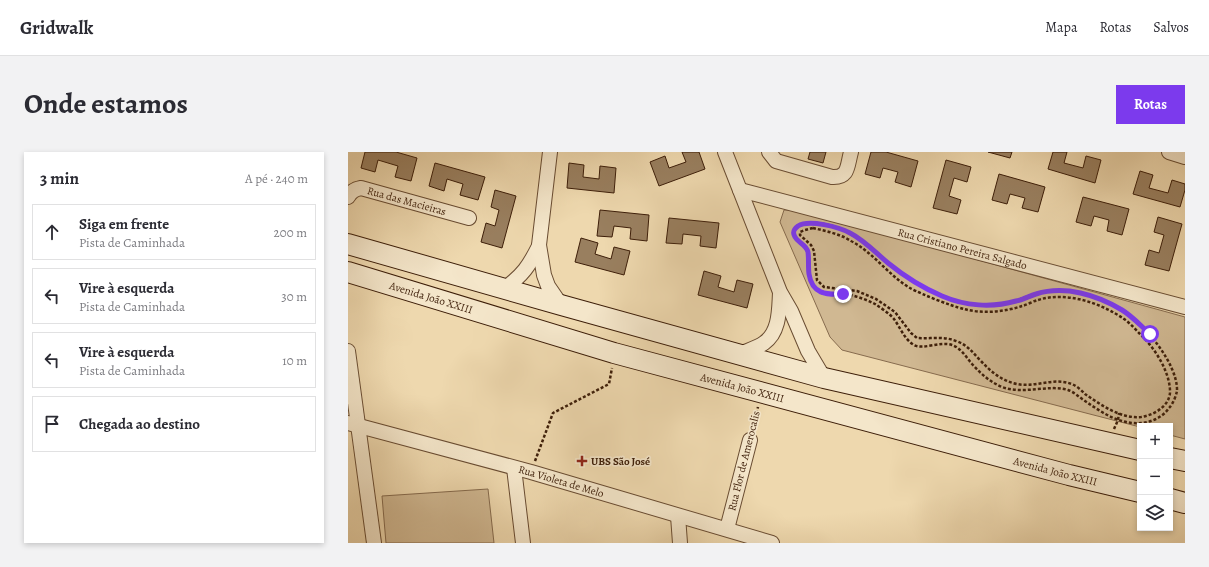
<!DOCTYPE html>
<html lang="pt">
<head>
<meta charset="utf-8">
<style>
  :root { --surface:#fff; --page:#f2f2f3; --text:#2b2b33; --muted:#7c7c81; --line:#e1e1e2; --accent:#7c3aed }
  body { margin:0; font-family:Alegreya,serif; background:var(--page); color:var(--text) }
  .controls { position:absolute; right:12px; bottom:12px; display:grid; overflow:hidden; border-radius:0px; box-shadow:0 2px 6px #0003 }
  .controls button { width:36px; height:36px; display:grid; place-items:center; padding:0; border:0; border-bottom:1px solid var(--line); background:var(--surface); color:var(--text); font:20px sans-serif }
  .stop { position:absolute; width:12px; height:12px; margin:-9px; border:3px solid #7c3aed; border-radius:50%; background:#fff }
  .stop.end { background:#7c3aed; border-color:#fff; box-shadow:0 1px 4px #0008 }
  .list { margin:0; padding:0; list-style:none }
  h2 { display:flex; justify-content:space-between; align-items:center; height:52px; margin:0; padding:0 16px; font-size:17px }
  h2 small { font-size:13px; font-weight:400; color:var(--muted) }
  .list li { display:grid; grid-template-columns:26px 1fr auto; gap:12px; align-items:center; box-sizing:border-box; height:56px; margin:0 8px 8px; padding:0 8px; border:1px solid var(--line); border-radius:0px }
  .list b { display:block; font-size:15px; white-space:nowrap }
  .list p { margin:0; font-size:13px; white-space:nowrap; color:var(--muted) }
  .list em { font-size:13px; font-style:normal; color:var(--muted) }
  .icon { flex:none; width:22px; height:22px; fill:none; stroke:currentColor; stroke-width:2; stroke-linecap:round; stroke-linejoin:round }
  .map { position:relative; flex:none; width:837px; height:391px; overflow:hidden; border-radius:0px }
  header { display:flex; align-items:center; gap:24px; box-sizing:border-box; height:56px; padding:0 20px; background:var(--surface); border-bottom:1px solid var(--line) }
  header strong { font-size:19px }
  nav { display:flex; gap:22px; margin-inline-start:auto; font-size:14px }
  .intro { display:flex; align-items:center; justify-content:space-between; box-sizing:border-box; height:96px; padding:0 24px }
  h1 { margin:0; font-size:28px }
  .button { padding:10px 18px; border-radius:0px; background:var(--accent); color:#fff; font-size:14px; font-weight:700 }
  main { display:flex; gap:24px; padding:0 24px }
  aside { flex:1; background:var(--surface); border-radius:0px; box-shadow:0 2px 6px #0003 }
  .map>svg:first-child { display:block }
  .green { fill:#d0b892; stroke:#866b4e }
  .building { fill:#997f5f; stroke:#3d1e09 }
  .lines { fill:none; stroke-linecap:round; stroke-linejoin:round }
  .street-casing { stroke:#694c32; stroke-width:16 }
  .secondary-casing { stroke:#3d1e09; stroke-width:22 }
  .path { stroke:#3d1e09; stroke-width:2.5; stroke-dasharray:3 2; stroke-linecap:butt }
  .street { stroke:#f4e6ca; stroke-width:14 }
  .secondary { stroke:#f4e6ca; stroke-width:20 }
  .route { stroke:#7c3aed; stroke-width:5 }
  .poi-dot { fill:#8f2418; stroke:#f4e6ca; stroke-width:1.5 }
  .labels { text-anchor:middle; dominant-baseline:central; stroke-width:3.5; stroke-linejoin:round; paint-order:stroke }
  .street-label { font-size:11px; fill:#3d1e09; stroke:#f4e6ca }
  .poi-label { font-size:11px; font-weight:bold; fill:#3d1e09; stroke:#f4e6ca; text-anchor:start }
</style>
</head>
<body>
<header>
<strong>Gridwalk</strong>
<nav><a>Mapa</a><a>Rotas</a><a>Salvos</a></nav>
</header>
<div class="intro"><h1>Onde estamos</h1><a class="button">Rotas</a></div>
<main>
<aside>
<h2>3 min<small>A pé · 240 m</small></h2>
<ul class="list">
<li><svg class="icon" aria-label="ahead" viewBox="0 0 24 24"><path d="M12 20V5M6 11l6-6 6 6"/></svg><div><b>Siga em frente</b><p>Pista de Caminhada</p></div><em>200 m</em></li>
<li><svg class="icon" aria-label="left" viewBox="0 0 24 24"><path d="M17 20v-9H6M10 6l-5 5 5 5"/></svg><div><b>Vire à esquerda</b><p>Pista de Caminhada</p></div><em>30 m</em></li>
<li><svg class="icon" aria-label="left" viewBox="0 0 24 24"><path d="M17 20v-9H6M10 6l-5 5 5 5"/></svg><div><b>Vire à esquerda</b><p>Pista de Caminhada</p></div><em>10 m</em></li>
<li><svg class="icon" aria-label="arrive" viewBox="0 0 24 24"><path d="M6 21V4h12l-3 4 3 4H6"/></svg><div><b>Chegada ao destino</b></div></li>
</ul>
</aside>
<div class="map">
<svg width="837" height="391" viewBox="0 0 837 391">
  <rect width="100%" height="100%" fill="#eed8ae"/>
  <filter id="stains"><feTurbulence type="fractalNoise" baseFrequency=".005" numOctaves="4"/><feColorMatrix values="0 0 0 0 .2 0 0 0 0 .09 0 0 0 0 .02 0 0 0 .5 -.17"/></filter>
  <radialGradient id="worn" r=".72"><stop offset=".6" stop-color="#630" stop-opacity="0"/><stop offset="1" stop-color="#630" stop-opacity=".3"/></radialGradient>
  <g class="green">
    <polygon points="436,58 449,58 837,165 837,287 822,283 822,274 792,274 792,275 494,198 482,185 432,70"/>
    <polygon points="140,337 146,391 38,391 34,344"/>
  </g>
  <g class="building">
    <polygon points="17,0 48,0 69,6 63,29 47,25 50,14 30,8 27,20 13,16"/>
    <polygon points="334,0 351,0 357,17 311,34 302,10 317,4 321,16 338,10"/>
    <polygon points="462,0 478,0 475,11 460,7"/>
    <polygon points="523,0 538,0 570,9 563,35 547,30 550,20 535,16 532,26 517,22"/>
    <polygon points="640,0 664,0 662,6"/>
    <polygon points="705,0 719,0 716,11 735,16 738,4 753,8 747,31 700,17"/>
    <polygon points="598,8 623,15 619,30 606,26 601,44 613,48 609,62 585,56"/>
    <polygon points="87,11 137,25 130,48 112,43 115,32 99,27 96,39 81,34"/>
    <polygon points="221,11 236,13 235,25 251,27 252,14 268,16 266,41 219,36"/>
    <polygon points="792,19 805,23 801,36 820,41 824,28 837,32 837,38 832,55 785,42"/>
    <polygon points="651,22 697,35 690,60 674,56 677,46 662,42 659,52 644,48"/>
    <polygon points="147,38 168,44 154,96 133,90 138,71 147,74 151,58 143,55"/>
    <polygon points="735,45 781,57 774,83 759,79 761,68 746,64 743,74 728,70"/>
    <polygon points="252,58 301,63 299,89 282,87 283,76 266,74 264,85 249,84"/>
    <polygon points="810,65 834,72 821,119 797,113 801,98 811,101 816,83 806,80"/>
    <polygon points="321,66 371,71 368,96 352,94 353,84 335,82 334,92 318,91"/>
    <polygon points="233,86 250,91 247,102 263,107 266,95 282,99 276,123 227,110"/>
    <polygon points="356,119 373,124 370,135 386,140 389,128 405,132 399,156 350,143"/>
  </g>
  <g class="lines">
    <defs>
      <g id="street">
        <polyline points="202,0 191,93 196,123 200,134 213,153"/>
        <polyline points="377,0 432,140 443,159 460,199 476,226"/>
        <path d="M421,0l7,9 56,16c17,1 15,-11 19,-25"/>
        <polyline points="821,0 837,5"/>
        <path id="s1" d="M392,38l445,117"/>
        <path id="s2" d="M0,45c3,-6 7,-8 13,-9l108,30"/>
        <path d="M156,137c19,-14 25,-23 35,-43"/>
        <polyline points="0,199 26,391"/>
        <path d="M390,203c8,-4 19,-7 26,-12 16,-11 15,-34 16,-50"/>
        <path id="s3" d="M0,271l183,49 241,71"/>
        <polyline points="166,316 175,391"/>
        <polyline points="330,364 332,391"/>
        <polyline points="379,377 402,288"/>
      </g>
      <g id="secondary">
        <polyline points="0,92 213,153 476,226 792,298"/>
        <path id="s4" d="M0,120l266,81 455,122 71,17"/>
        <polyline points="822,306 837,309"/>
        <polyline points="822,347 837,351"/>
      </g>
    </defs>
    <use href="#street" class="street-casing"/>
    <use href="#secondary" class="secondary-casing"/>
    <g class="path">
      <path d="M454,72c41,-5 59,18 88,40 16,13 34,25 53,32 19,8 41,12 61,8 11,-2 21,-7 31,-10 20,-6 42,-3 61,4 9,3 18,7 26,12 22,13 56,54 55,81 -1,5 -4,13 -8,17 -6,9 -17,14 -28,15 -21,2 -40,-11 -56,-22 -6,-4 -11,-9 -17,-11 -19,-6 -44,5 -66,-3 -12,-5 -21,-13 -30,-23 -6,-7 -11,-16 -20,-19 -11,-4 -29,5 -38,0 -10,-6 -14,-18 -20,-26 -5,-6 -13,-11 -19,-15 -10,-5 -21,-9 -32,-10 -8,0 -16,2 -23,-2 -11,-7 -11,-19 -11,-30 -1,-5 -1,-10 -3,-14 -5,-9 -23,-15 -4,-24z"/>
      <path d="M465,76c13,3 27,6 38,13 23,12 37,34 59,47 13,7 41,18 54,21 18,5 40,3 58,-3 5,-1 11,-5 16,-6 28,-9 63,3 86,19 6,4 11,10 16,15 14,13 29,36 30,56 1,15 -15,25 -29,27 -20,2 -40,-12 -56,-23 -3,-3 -7,-7 -11,-9 -19,-9 -38,3 -57,-1 -15,-3 -26,-12 -36,-23 -8,-8 -13,-16 -25,-20 -12,-5 -26,-2 -39,-3l-6,-5 -16,-21 -19,-13 -19,-8 -33,-4 -7,-7 -3,-29 -3,-6 -11,-10v-3l5,-2z"/>
      <polyline points="405,276 410,255"/>
      <polyline points="766,277 770,268 771,261"/>
      <polyline points="187,309 205,261 261,232 264,216"/>
    </g>
    <use href="#street" class="street"/>
    <use href="#secondary" class="secondary"/>
  </g>
  <g class="lines">
    <path class="route" d="M495,142c-17,1 -31,0 -34,-20 -1,-7 0,-15 -1,-22 -2,-8 -10,-9 -13,-15 -3,-5 -1,-8 3,-11 11,-7 41,1 52,7 14,7 26,20 38,30 16,13 35,25 54,33 23,10 50,12 74,5 7,-1 13,-5 20,-7 29,-9 61,1 86,16 10,6 19,16 28,24"/>
  </g>
  <path class="poi-dot" d="M232 303h4v4h4v4h-4v4h-4v-4h-4v-4h4z"/>
  <g class="labels">
    <g class="street-label">
      <text stroke="none"><textPath href="#s2" startOffset="64">Rua das Macieiras</textPath></text>
      <text stroke="none"><textPath href="#s1" startOffset="230">Rua Cristiano Pereira Salgado</textPath></text>
      <text stroke="none"><textPath href="#s4" startOffset="87">Avenida João XXIII</textPath></text>
      <text stroke="none"><textPath href="#s4" startOffset="411">Avenida João XXIII</textPath></text>
      <text transform="translate(396 309) rotate(-76)">Rua Flor de Amerocalis</text>
      <text stroke="none"><textPath href="#s4" startOffset="735">Avenida João XXIII</textPath></text>
      <text stroke="none"><textPath href="#s3" startOffset="221">Rua Violeta de Melo</textPath></text>
    </g>
    <g class="poi-label">
      <text x="243" y="309">UBS São José</text>
    </g>
  </g>
  <rect width="100%" height="100%" filter="url(#stains)"/>
  <rect width="100%" height="100%" fill="url(#worn)"/>
</svg>
<div class="controls">
<button>+</button>
<button>−</button>
<button><svg class="icon" aria-label="layers" viewBox="0 0 24 24"><path d="M12 4l9 5-9 5-9-5zM3 14l9 5 9-5"/></svg></button>
</div>
<div class="stop" style="left:802px;top:182px"></div>
<div class="stop end" style="left:495px;top:142px"></div>
</div>
</main>
</body>
</html>
